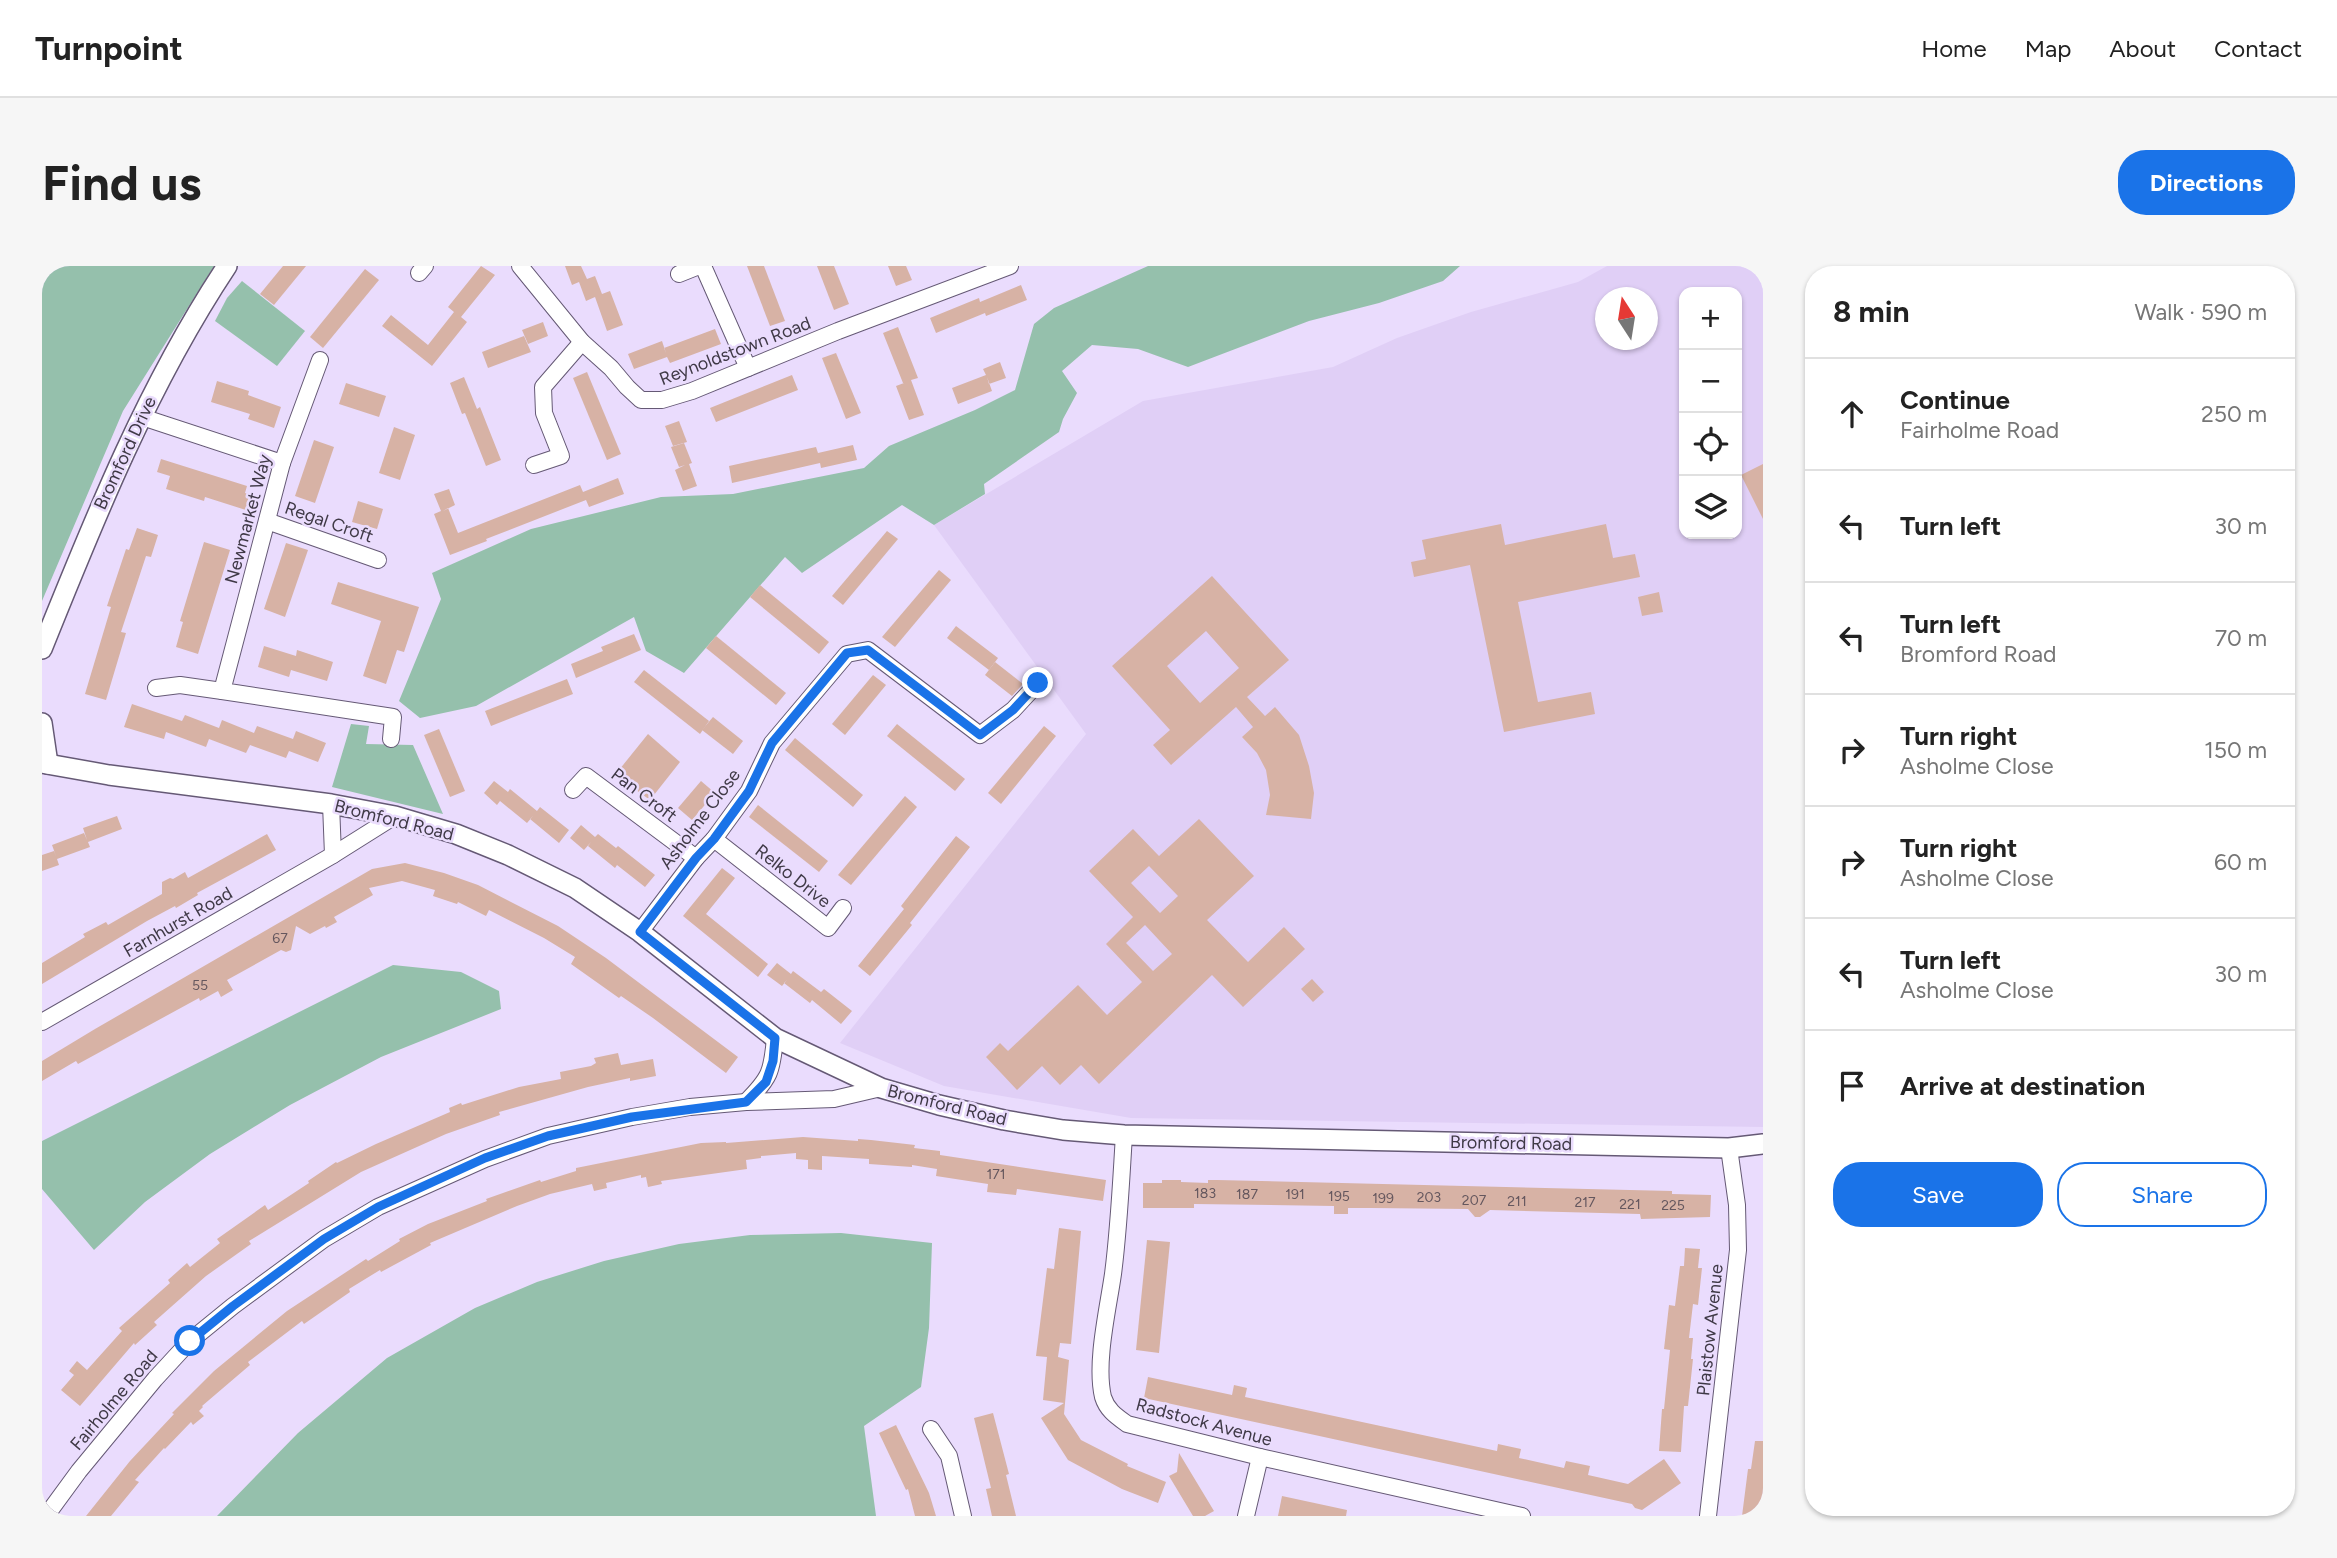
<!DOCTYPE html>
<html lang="en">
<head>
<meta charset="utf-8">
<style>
  :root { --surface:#fff; --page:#f6f6f6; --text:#222; --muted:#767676; --line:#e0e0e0; --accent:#1a73e8 }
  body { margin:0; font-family:Figtree,sans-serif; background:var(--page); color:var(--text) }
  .controls { position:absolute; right:21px; top:21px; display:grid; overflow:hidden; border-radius:14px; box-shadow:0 2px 5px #0004 }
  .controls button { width:63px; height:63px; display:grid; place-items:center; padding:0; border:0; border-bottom:2px solid var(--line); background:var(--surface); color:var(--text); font:35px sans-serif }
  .compass { position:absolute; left:1553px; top:21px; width:63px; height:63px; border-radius:50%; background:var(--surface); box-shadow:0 2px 5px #0004; rotate:348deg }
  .stop { position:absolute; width:21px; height:21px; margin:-16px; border:5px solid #1a73e8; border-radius:50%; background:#fff }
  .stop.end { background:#1a73e8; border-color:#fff; box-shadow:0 2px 7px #0008 }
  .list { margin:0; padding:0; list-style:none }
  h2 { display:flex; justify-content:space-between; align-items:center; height:91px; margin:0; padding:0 28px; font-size:30px }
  h2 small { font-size:23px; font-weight:400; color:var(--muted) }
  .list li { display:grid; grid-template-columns:46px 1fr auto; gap:21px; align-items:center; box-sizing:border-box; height:112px; padding:0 28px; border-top:2px solid var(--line) }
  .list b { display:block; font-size:26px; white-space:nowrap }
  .list p { margin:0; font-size:23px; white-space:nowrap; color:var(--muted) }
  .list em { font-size:23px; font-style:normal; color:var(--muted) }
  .actions { display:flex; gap:14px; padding:21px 28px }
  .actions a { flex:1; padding:16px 0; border:2px solid var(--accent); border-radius:28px; text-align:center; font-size:24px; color:var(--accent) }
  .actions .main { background:var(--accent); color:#fff }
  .icon { flex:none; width:38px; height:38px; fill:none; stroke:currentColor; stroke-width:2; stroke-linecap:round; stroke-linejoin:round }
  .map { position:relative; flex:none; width:1721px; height:1250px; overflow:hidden; border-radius:28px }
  header { display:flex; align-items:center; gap:42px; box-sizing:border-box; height:98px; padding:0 35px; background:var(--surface); border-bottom:2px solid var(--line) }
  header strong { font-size:33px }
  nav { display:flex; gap:38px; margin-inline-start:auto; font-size:24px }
  .intro { display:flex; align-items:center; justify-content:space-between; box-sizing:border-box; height:168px; padding:0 42px }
  h1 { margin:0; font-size:49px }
  .button { padding:18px 32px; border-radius:28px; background:var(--accent); color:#fff; font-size:24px; font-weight:700 }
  main { display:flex; gap:42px; padding:0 42px }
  aside { flex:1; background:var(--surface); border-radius:28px; box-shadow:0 2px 5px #0004 }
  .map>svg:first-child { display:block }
  .built { fill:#e0cff6; fill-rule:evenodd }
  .green { fill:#95c0ac }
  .building { fill:#d7b2a5; fill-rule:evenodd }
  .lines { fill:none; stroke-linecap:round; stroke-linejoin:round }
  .minor-casing { stroke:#655975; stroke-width:18 }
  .tertiary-casing { stroke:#655975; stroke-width:22 }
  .minor { stroke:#fff; stroke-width:16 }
  .tertiary { stroke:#fff; stroke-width:19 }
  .route { stroke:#1a73e8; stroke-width:9 }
  .labels { text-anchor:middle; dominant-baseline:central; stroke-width:5; stroke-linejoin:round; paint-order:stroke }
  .number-label { font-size:14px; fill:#65575e }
  .street-label { font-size:18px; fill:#3f3946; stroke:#eadcfd }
</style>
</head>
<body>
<header>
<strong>Turnpoint</strong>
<nav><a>Home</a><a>Map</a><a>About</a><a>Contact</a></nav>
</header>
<div class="intro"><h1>Find us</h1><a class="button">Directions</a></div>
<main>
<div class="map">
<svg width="1721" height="1250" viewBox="0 0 1721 1250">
  <rect width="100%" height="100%" fill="#eadcfd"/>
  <path class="built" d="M1565,0h156v861l-632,-9 -187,-32 -104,-43 246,-309 -152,-209 209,-124 190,-34 64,-29 74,-26 107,-30zM1642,26h53v242h-53zM1563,32h42v42h-42z"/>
  <g class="green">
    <polygon points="0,0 172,0 81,145 0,335"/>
    <polygon points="1106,0 1418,0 1401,15 1337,37 1267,55 1146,101 1096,83 1050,79 1020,105 1035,127 1021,153 1017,166 942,218 943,228 892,259 860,239 760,307 743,291 642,407 604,385 592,351 434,440 378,452 357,435 399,333 390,307 489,263 619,231 691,228 822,202 847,180 933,144 973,124 992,58 1012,42"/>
    <polygon points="200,15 263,65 235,100 173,55 185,32"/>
    <polygon points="309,458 327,460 324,478 371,479 401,548 290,521"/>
    <polygon points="351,699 419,706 457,725 459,743 339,791 248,839 168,888 103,936 52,984 0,923 0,875"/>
    <polygon points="799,967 890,977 887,1062 879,1121 822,1160 834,1250 175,1250 256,1167 345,1092 433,1042 495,1016 562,995 637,978 708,969"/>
  </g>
  <g class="building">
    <polygon points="241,0 264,0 232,39 218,28"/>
    <polygon points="439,0 453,9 419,51 425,56 390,100 340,60 349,49 386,79 412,46 406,41"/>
    <polygon points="523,0 539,0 545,13 553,10 560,28 568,25 581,59 565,65 553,31 544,35 537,16 530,19"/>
    <polygon points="705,0 722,0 743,55 728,60"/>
    <polygon points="775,0 792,0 807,38 792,44"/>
    <polygon points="846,0 864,0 870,14 854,20"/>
    <polygon points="323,3 337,14 281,82 268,71"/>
    <polygon points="979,19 985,34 944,50 943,47 894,67 888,52 937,32 938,36"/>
    <polygon points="501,56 506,70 486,78 480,64"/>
    <polygon points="856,61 876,112 869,114 882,149 867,154 854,120 862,117 861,117 841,67"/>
    <polygon points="673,63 679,78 628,97 625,91 592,103 586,88 620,75 624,87 622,82"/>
    <polygon points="482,70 489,86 446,102 440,86"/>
    <polygon points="794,87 819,147 804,153 780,92"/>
    <polygon points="958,96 964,112 947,118 945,111 950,125 916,138 910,122 944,109 941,103"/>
    <polygon points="545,106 579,188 565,194 531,112"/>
    <polygon points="750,109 756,124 674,156 668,142"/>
    <polygon points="422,111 435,143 438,141 459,194 444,200 423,147 420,148 408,117"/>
    <polygon points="175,115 207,125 206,129 239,141 232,162 206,153 208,148 169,136"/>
    <polygon points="304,117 344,130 337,151 297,138"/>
    <polygon points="637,155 645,176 631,180 623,160"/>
    <polygon points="352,161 373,169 358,214 337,207"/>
    <polygon points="272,174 292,181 273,237 253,230"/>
    <polygon points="642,177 650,197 647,198 655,220 641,225 633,204 643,199 637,201 629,181"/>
    <polygon points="811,179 815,194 779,202 778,197 690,217 687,200 774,181 776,187"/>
    <polygon points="119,193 205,220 203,227 212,230 207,245 163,231 162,235 124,223 128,210 115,206"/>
    <polygon points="1721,198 1721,253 1699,209"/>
    <polygon points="576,212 582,228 547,241 544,234 444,273 445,275 408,289 392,248 399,245 392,228 407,223 413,239 401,245 406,242 416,267 538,219 541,226"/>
    <polygon points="316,235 341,243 335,263 310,256"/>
    <polygon points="1459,258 1463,279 1564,258 1571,292 1593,288 1598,311 1476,336 1496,436 1549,426 1553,448 1462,466 1428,299 1372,311 1369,296 1384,293 1380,274"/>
    <polygon points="95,262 116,269 109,291 104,290 79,366 84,367 64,434 43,428 69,341 65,340 84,283 87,284"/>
    <polygon points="845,265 856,273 801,339 790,330"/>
    <polygon points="162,276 188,284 156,388 134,381 141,356 138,355"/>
    <polygon points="244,277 266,284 243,351 222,343"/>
    <polygon points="897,304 909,314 853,381 840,371"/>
    <path d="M1170,310l77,84 -42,37 18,19 10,-9 24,28 10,31 5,27 -3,26 -45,-4 4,-20 -4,-25 -9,-17 -15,-16 11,-10 -17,-20 -65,58 -18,-20 17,-15 -58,-64zM1164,365l33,37 -39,35 -33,-37z"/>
    <polygon points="296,316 377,341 362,386 355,384 344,418 321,410 339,355 289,338"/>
    <polygon points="718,319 787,376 777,388 708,331"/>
    <polygon points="1617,326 1621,346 1600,350 1596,331"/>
    <polygon points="914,360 956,392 947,404 905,372"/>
    <polygon points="592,368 599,384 534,412 529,398 561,385 559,381"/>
    <polygon points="674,370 744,427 734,439 664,382"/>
    <polygon points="222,380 254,390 255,384 291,396 285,415 249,404 247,411 216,401"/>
    <polygon points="953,396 981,418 970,430 943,409"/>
    <polygon points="602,404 667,455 658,468 592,416"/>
    <polygon points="831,409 844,419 803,469 790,458"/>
    <polygon points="525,413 531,428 449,460 443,445"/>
    <polygon points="90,438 140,455 143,449 177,462 180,454 212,467 215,460 251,473 254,465 284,477 276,496 247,485 244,492 208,479 204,487 167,473 164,481 124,466 122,473 82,461"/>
    <polygon points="671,451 701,475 691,488 660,464"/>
    <polygon points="855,458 923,513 913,525 845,470"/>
    <polygon points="1002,460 1014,470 959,538 946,527"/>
    <polygon points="397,463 423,525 408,531 382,469"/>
    <polygon points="606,468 638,496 608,534 573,509"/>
    <polygon points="753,472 821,529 811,541 743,484"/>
    <polygon points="452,515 466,526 468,523 495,545 498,541 527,564 517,577 488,553 491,550 485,557 458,535 455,539 442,527"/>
    <polygon points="659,515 673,527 650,554 636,542"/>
    <polygon points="863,530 875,541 809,619 796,609"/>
    <polygon points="716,539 786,595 777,606 707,551"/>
    <polygon points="75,550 80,563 46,576 48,581 15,593 17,599 0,605 0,589 12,585 14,590 10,579 42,567 45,574 41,562"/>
    <path d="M1157,553l55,57 -47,44 41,42 36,-35 21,22 -62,58 -31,-32 -113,109 -18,-19 -21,20 -18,-19 -25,24 -31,-33 14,-14 8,8 70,-66 29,30 35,-33 -36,-38 27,-27 -44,-46 44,-42 26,27zM1107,600l29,30 -18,17 -29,-30zM1103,659l27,29 -19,17 -27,-28z"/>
    <polygon points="539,559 553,571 556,568 574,582 576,580 613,609 603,621 575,599 573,602 546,580 549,576 542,584 528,572"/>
    <polygon points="225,568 234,584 155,627 156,629 134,642 133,640 105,655 0,718 0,697 43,671 41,668 64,656 66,659 120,628 120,616 128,612 131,613 143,606 146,612"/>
    <polygon points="914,570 928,581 868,657 870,659 828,710 816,700 862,643 859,640"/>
    <polygon points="363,597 402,607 436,619 516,660 564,692 696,791 684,807 611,752 579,730 577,732 529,698 533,691 502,672 447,644 444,650 416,636 415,638 391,630 393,624 360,615 327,622 331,629 292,651 295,656 284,662 283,660 268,668 254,660 249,684 244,686 239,684 185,714 191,724 179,731 176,725 158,735 157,732 36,798 34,795 0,815 0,795 53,763 330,603"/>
    <polygon points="680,602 693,612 664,648 726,698 716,711 641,650"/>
    <polygon points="735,697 749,708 751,705 779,726 782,723 810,745 799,758 770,734 768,737 742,717 745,714 740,720 725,709"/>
    <polygon points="1270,713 1282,726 1271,736 1259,723"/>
    <polygon points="576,787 579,799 611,793 614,810 588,815 588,812 546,821 457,846 458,849 404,868 319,906 207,975 209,978 164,1010 112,1056 115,1059 93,1079 92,1077 38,1140 19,1124 32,1109 27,1105 35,1095 45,1104 80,1065 77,1062 128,1017 126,1014 145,997 148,1001 178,977 175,973 223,939 226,944 267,917 266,915 294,896 295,897 334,878 408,846 407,842 419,837 420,839 477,821 519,813 518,806 549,800 554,797 552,792"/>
    <polygon points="761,871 816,875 816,873 829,874 873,879 872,882 898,885 898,889 1064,914 1061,935 975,923 974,929 945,926 946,918 894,910 895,903 870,899 870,901 827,898 827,893 780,890 780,904 766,903 766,894 754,893 754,887 719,890 719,892 704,894 705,903 619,915 620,918 606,921 604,911 599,912 599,909 564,917 565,922 552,925 550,918 508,928 475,940 388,977 389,979 339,1006 338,1004 307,1023 308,1026 262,1058 260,1055 206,1096 208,1099 160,1140 161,1141 157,1145 162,1150 151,1159 149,1156 123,1183 122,1182 93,1214 97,1216 69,1250 44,1250 88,1195 132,1148 130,1147 172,1105 245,1045 324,993 326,995 358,975 357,973 386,958 445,935 444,933 498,914 499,916 534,905 534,902 659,877 684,876 684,877"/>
    <polygon points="1120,914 1139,914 1139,916 1166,917 1166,914 1175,914 1630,925 1630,928 1669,929 1668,951 1599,953 1598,948 1448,944 1438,951 1433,951 1426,943 1329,942 1306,942 1306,948 1292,948 1292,940 1152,938 1152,942 1101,942 1101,917 1120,917"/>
    <polygon points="1017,962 1039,965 1029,1078 1018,1077 1016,1091 1027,1094 1022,1148 1039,1174 1086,1198 1085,1200 1124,1216 1116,1237 1080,1223 1026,1194 999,1152 1022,1137 1001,1134 1005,1091 994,1090 1005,1002 1012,1003"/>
    <polygon points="1105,974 1128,976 1117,1087 1094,1084"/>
    <polygon points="1643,982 1658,983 1656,1002 1660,1002 1656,1039 1651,1038 1647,1072 1651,1072 1649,1093 1651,1093 1646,1140 1642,1140 1639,1186 1617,1185 1620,1143 1622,1143 1628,1084 1622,1083 1627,1039 1633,1040 1638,1000 1642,1000"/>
    <polygon points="1106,1111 1190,1129 1192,1119 1205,1122 1203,1131 1455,1185 1456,1178 1479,1183 1477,1192 1522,1202 1524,1195 1548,1200 1546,1209 1586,1218 1622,1193 1639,1217 1600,1244 1593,1242 1590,1238 1102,1132"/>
    <polygon points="951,1147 967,1208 964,1209 974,1250 950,1250 944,1223 949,1222 932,1152"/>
    <polygon points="854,1159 887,1227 894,1250 873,1250 866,1223 864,1224 837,1167"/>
    <polygon points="1713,1175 1721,1175 1721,1250 1700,1250 1706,1203 1709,1203"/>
    <polygon points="1137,1187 1172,1245 1163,1250 1151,1250 1127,1210 1135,1206"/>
    <polygon points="1240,1230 1305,1244 1304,1250 1236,1250"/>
  </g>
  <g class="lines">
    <defs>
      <g id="minor">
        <polyline points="478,0 540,76 569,102 585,121 599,134 620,134 650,125 796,65 968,0"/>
        <polyline points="661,0 706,102"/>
        <polyline points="377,7 383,0"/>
        <polyline points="637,8 657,0"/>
        <polyline points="278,94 240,197 180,425 351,451 349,473"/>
        <polyline points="100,151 240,197"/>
        <polyline points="492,199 519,190 502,147 501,121 540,76"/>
        <polyline points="225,255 336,294"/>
        <polyline points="114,422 138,419 180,425"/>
        <polyline points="531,524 544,510 654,592"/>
        <polyline points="289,538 291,589"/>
        <polyline points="672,573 786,662 801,642"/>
        <polyline points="598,666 654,592 672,573 707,525 730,477 805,388 826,384 938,469 971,444 996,417"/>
        <polyline points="0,756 291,589 353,550"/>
        <path d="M704,836c24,-24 26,-30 29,-64"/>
        <path d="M1082,869c-3,47 -5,93 -11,139 -5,35 -18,89 -10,123 4,13 13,19 24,27l133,33 262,59"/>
        <polyline points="889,1163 907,1190 921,1250"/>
        <polyline points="4,1250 37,1205 113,1113 148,1075 191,1040 282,973 336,941 443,893 506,870 590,851 648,841 704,836 792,833 839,822"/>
        <polyline points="1204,1250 1218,1191"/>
        <polyline points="1666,1250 1696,984 1695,939 1687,882"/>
      </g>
      <g id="tertiary">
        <path d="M0,383c53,-132 106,-264 185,-383"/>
        <polyline points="0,457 6,498"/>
        <polyline points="0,497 67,509 289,538 353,550 414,568 466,589 533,622 598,666 733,772 839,822 897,839 962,854 1021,864 1082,869 1687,882 1721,878"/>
      </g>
    </defs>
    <use href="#minor" class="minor-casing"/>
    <use href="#tertiary" class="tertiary-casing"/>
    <use href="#minor" class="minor"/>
    <use href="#tertiary" class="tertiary"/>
  </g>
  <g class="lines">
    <polyline class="route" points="148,1075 191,1040 282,973 336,941 443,892 506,870 590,851 704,836 724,816 731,795 733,772 598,666 654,592 672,573 707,525 730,477 805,387 826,384 938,469 971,444 996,417"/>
  </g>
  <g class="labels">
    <g class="number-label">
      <text x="238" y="672">67</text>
      <text x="158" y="719">55</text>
      <text x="954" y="908">171</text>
      <text x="1163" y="927">183</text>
      <text x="1205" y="928">187</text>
      <text x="1253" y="928">191</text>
      <text x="1297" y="930">195</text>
      <text x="1387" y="931">203</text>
      <text x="1341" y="932">199</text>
      <text x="1432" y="934">207</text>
      <text x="1475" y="935">211</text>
      <text x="1543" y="936">217</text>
      <text x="1588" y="938">221</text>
      <text x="1631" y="939">225</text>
    </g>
    <g class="street-label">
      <text transform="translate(693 85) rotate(-21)">Reynoldstown Road</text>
      <text transform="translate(83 187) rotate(-65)">Bromford Drive</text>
      <text transform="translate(206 253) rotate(-75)">Newmarket Way</text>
      <text transform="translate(287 256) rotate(19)">Regal Croft</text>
      <text transform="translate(602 529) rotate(37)">Pan Croft</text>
      <text transform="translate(658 553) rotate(-53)">Asholme Close</text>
      <text transform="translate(352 554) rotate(14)">Bromford Road</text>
      <text transform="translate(751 610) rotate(38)">Relko Drive</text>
      <text transform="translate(136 656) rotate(-30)">Farnhurst Road</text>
      <text transform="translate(905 839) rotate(14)">Bromford Road</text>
      <text transform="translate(1469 877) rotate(1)">Bromford Road</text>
      <text transform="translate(1668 1064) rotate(-84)">Plaistow Avenue</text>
      <text transform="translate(72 1134) rotate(-50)">Fairholme Road</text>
      <text transform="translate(1162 1156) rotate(15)">Radstock Avenue</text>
    </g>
  </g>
</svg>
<div class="controls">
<button>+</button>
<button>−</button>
<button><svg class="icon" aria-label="locate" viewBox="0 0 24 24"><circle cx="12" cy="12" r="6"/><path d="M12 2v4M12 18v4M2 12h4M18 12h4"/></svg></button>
<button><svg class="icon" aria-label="layers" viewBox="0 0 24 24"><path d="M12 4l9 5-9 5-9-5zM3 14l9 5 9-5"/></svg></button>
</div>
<svg class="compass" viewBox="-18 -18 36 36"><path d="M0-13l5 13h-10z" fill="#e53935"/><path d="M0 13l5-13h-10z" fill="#767676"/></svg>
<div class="stop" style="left:148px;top:1075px"></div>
<div class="stop end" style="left:996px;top:417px"></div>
</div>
<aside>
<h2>8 min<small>Walk · 590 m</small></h2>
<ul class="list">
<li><svg class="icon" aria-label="ahead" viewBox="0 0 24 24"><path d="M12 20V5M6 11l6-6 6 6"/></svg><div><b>Continue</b><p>Fairholme Road</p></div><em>250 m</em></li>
<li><svg class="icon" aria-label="left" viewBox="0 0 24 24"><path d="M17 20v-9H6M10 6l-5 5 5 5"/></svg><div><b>Turn left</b></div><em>30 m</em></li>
<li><svg class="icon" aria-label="left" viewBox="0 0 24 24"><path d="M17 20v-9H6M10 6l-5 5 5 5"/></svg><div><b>Turn left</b><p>Bromford Road</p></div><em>70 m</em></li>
<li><svg class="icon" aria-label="right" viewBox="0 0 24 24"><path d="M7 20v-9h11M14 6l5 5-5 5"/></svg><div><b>Turn right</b><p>Asholme Close</p></div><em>150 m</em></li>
<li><svg class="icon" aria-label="right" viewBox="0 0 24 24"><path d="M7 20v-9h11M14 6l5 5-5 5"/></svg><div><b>Turn right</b><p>Asholme Close</p></div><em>60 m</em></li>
<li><svg class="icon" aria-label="left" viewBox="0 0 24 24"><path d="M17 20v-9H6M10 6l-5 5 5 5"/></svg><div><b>Turn left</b><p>Asholme Close</p></div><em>30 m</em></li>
<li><svg class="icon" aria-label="arrive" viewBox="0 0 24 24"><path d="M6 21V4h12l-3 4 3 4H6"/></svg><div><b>Arrive at destination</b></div></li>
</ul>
<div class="actions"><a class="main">Save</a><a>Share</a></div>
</aside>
</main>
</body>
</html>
